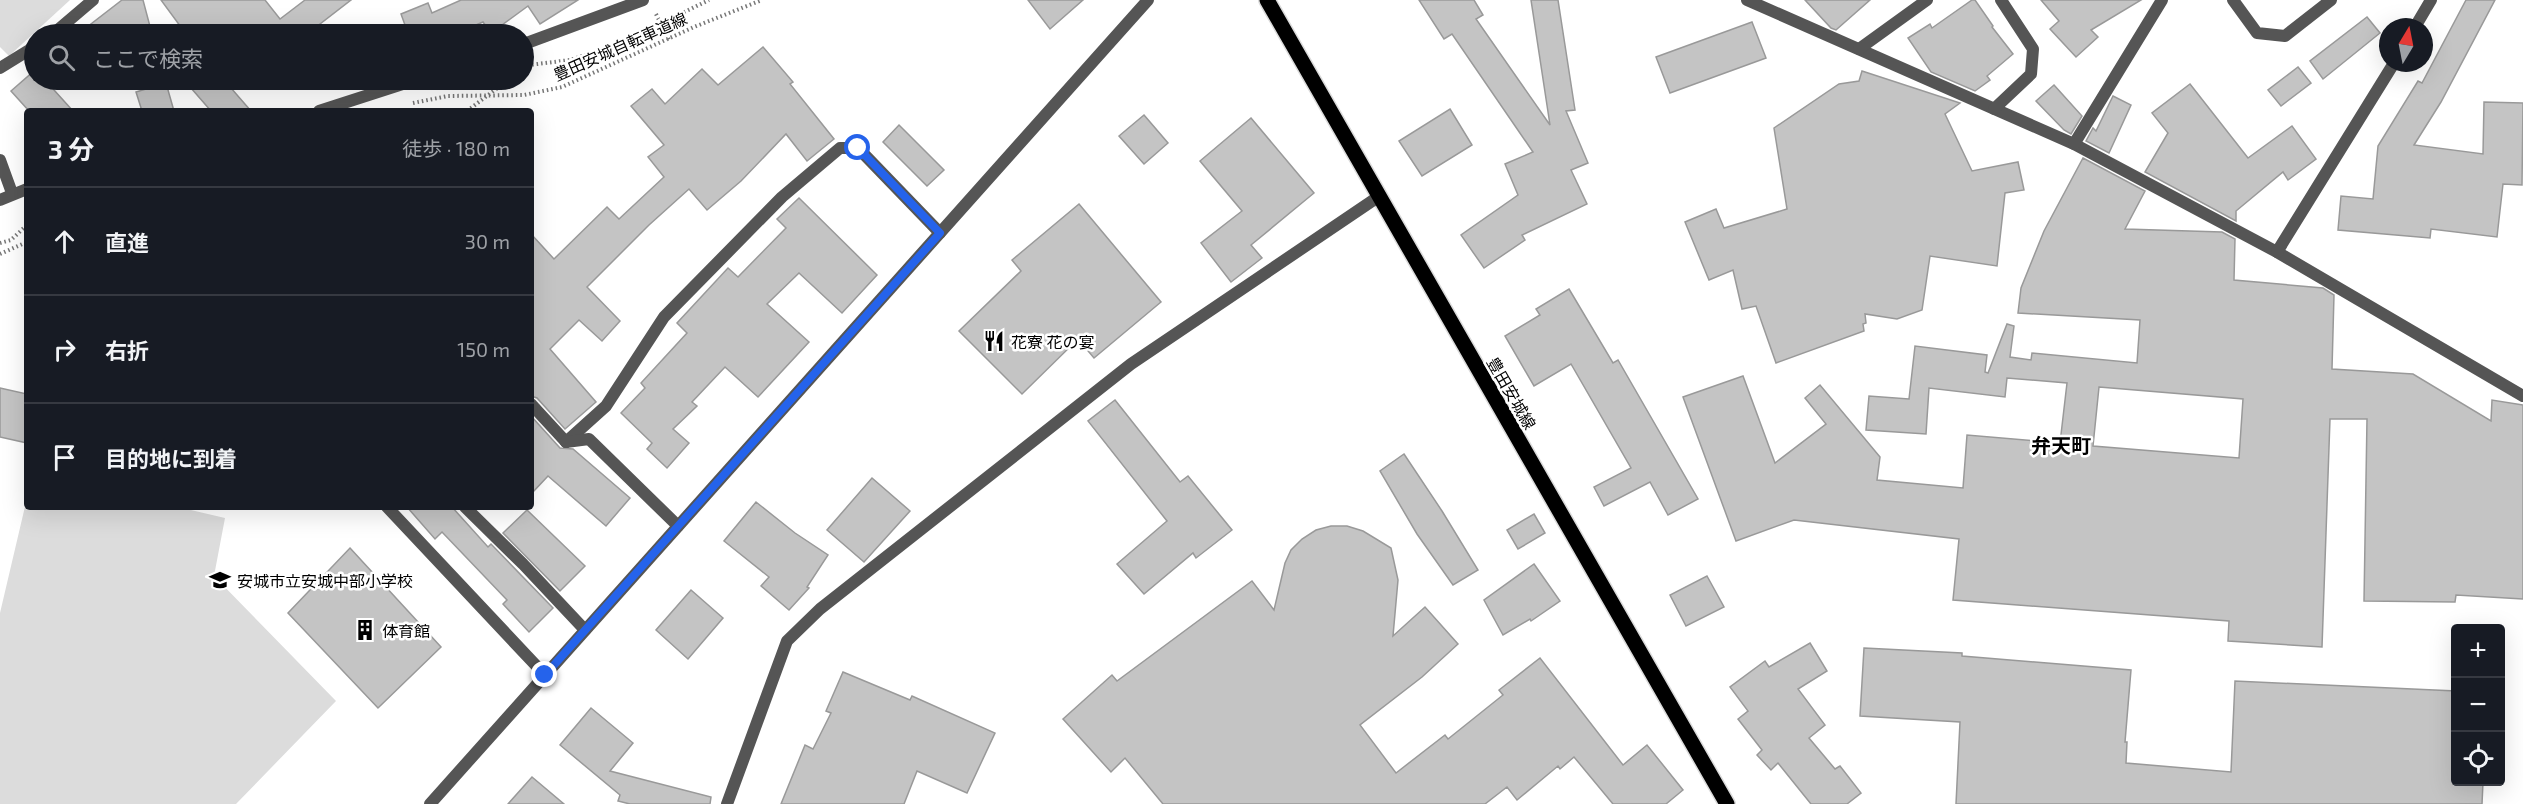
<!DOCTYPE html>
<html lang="ja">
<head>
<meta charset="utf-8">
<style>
  :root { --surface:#171b24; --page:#20242c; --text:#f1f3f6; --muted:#9ea1a6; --line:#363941 }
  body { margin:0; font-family:"Exo 2","Noto Sans JP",sans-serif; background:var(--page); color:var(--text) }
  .controls { position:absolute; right:18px; bottom:18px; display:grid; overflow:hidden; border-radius:6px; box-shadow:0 6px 24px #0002 }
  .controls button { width:54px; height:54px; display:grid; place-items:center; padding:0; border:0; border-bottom:2px solid var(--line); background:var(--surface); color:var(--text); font:30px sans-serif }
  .compass { position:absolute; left:2379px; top:18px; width:54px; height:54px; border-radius:50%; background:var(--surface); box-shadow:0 6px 24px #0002; rotate:10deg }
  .stop { position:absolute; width:18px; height:18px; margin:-14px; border:4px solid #2563eb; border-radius:50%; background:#fff }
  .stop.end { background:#2563eb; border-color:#fff; box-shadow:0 2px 6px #0008 }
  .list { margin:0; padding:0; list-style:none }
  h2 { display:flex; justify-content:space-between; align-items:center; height:78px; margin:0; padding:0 24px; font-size:26px }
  h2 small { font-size:20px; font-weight:400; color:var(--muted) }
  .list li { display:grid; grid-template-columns:39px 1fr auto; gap:18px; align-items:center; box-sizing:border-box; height:108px; padding:0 24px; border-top:2px solid var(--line) }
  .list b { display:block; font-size:22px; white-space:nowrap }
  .list em { font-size:20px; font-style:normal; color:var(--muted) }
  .icon { flex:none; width:33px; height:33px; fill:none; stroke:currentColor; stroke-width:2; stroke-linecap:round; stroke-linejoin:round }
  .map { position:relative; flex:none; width:2523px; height:804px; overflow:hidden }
  .search { position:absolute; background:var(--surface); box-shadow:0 6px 24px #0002; left:24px; top:24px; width:510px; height:66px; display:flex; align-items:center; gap:15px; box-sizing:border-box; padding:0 21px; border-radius:33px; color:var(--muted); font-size:22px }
  .panel { position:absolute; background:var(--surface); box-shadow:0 6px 24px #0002; left:24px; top:108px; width:510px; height:402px; border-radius:6px }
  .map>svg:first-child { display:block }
  .green { fill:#dcdcdc }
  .building { fill:#c4c4c4; stroke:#999; stroke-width:1.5; fill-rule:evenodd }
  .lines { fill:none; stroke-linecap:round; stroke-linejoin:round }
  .primary-casing { stroke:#dbdbdb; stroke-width:18 }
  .path { stroke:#777; stroke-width:4; stroke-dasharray:1.5 3; stroke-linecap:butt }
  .service { stroke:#555; stroke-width:12 }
  .minor { stroke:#555; stroke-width:12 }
  .tertiary { stroke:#555; stroke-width:12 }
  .primary { stroke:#000; stroke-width:15 }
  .route { stroke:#2563eb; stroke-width:8 }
  .labels { text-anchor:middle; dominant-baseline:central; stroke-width:5; stroke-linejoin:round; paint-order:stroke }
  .street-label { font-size:16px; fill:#000; stroke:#fff }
  .poi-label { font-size:16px; fill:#000; stroke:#fff; text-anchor:start }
  .quarter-label { font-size:20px; font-weight:bold; fill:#000; stroke:#fff }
</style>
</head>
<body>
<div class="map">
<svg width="2523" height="804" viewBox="0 0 2523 804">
  <rect width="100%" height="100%" fill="#fff"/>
  <g class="green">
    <polygon points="0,0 70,0 9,56 0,47"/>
    <polygon points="27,498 27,507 178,507 225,518 214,576 336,701 236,804 0,804 0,613"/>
  </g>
  <g class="building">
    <polygon points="122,0 143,0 152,34 78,34"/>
    <polygon points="161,0 265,0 280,19 305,0 351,0 307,34 186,34"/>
    <polygon points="461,0 578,0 540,24 528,6 491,33 483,22 455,34 384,34 405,25 401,14 428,3 432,13"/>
    <polygon points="1028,0 1083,0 1050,29"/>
    <polygon points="1419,0 1474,0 1483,15 1476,19 1550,125 1531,0 1558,0 1575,110 1566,111 1588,163 1571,170 1587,204 1522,235 1525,240 1484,268 1461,235 1518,195 1505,164 1533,152 1452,34 1444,39"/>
    <polygon points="1805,0 1870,0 1836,30 1831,28"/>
    <polygon points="1972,0 1975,0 1993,26 1992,27 2013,54 1987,76 1990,80 1975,91 1931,72 1908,38 1930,24 1932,28"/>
    <polygon points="2041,0 2141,0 2091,30 2098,37 2076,57 2050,29 2059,21"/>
    <polygon points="2466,0 2495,0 2441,102 2414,145 2483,154 2484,102 2523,103 2522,185 2503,184 2497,237 2431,229 2430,238 2338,230 2341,196 2373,199 2378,146 2418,81 2422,83"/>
    <polygon points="2367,17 2380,33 2323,79 2310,61"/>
    <polygon points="1752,22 1766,58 1670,93 1656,57"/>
    <polygon points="763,47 793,82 790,84 834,139 807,161 786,134 741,181 707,210 689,189 649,225 587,287 620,321 602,341 579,320 550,349 596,402 565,429 537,398 531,396 531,234 554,259 607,207 619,219 664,177 648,157 664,145 631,106 652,89 665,104 702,69 718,85"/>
    <polygon points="2298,67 2311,83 2281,106 2268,90"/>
    <polygon points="34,71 34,80 45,80 73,111 29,111 11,91"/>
    <polygon points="1862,71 1960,103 1945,114 1972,171 2018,162 2024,190 2005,193 1997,266 1930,256 1922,310 1897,319 1865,314 1866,323 1863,324 1864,331 1776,363 1756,306 1742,309 1733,270 1709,280 1685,222 1716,209 1724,228 1787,209 1774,128 1839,84 1859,81"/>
    <polygon points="184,80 224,80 251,111 211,111"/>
    <polygon points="166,83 174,111 142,111 136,92"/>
    <polygon points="2190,84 2248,158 2292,126 2316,159 2288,180 2283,172 2236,211 2236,221 2145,172 2168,133 2152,113"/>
    <polygon points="2054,85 2082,116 2071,134 2064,130 2036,101"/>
    <polygon points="2113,96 2131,105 2109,153 2086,141 2093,128 2096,131"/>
    <polygon points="1450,109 1472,145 1422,176 1399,141"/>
    <polygon points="1144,115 1168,143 1144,164 1119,136"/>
    <polygon points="1251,118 1314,193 1251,245 1262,258 1231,282 1201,243 1242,211 1200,161"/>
    <polygon points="899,125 944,170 927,186 883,142"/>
    <path d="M2083,158l62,33 -20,38 97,3 13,7 -1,41 89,8 11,7 -2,74 81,5 78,47 1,-21 31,5v194l-67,-4 -1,7 -91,-1 3,-182h-37l-8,228 -94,-6 1,-20 -276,-21 6,-61 -165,-19 -58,21 -53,-144 60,-21 32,87 51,-39 -21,-26 15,-13 60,72 -3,23 86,8 4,-53 93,8 7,-60 -60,-5 -2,19 -76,-9 -3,46 -60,-4 3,-34 40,3 6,-53 72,9 -2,17 3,1 19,-49 7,2 -4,31 21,3 1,-7 105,10 3,-43 -122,-7 3,-25 23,-57zM2099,387l144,12 -4,59 -146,-12z"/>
    <polygon points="799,198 877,275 842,313 799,273 767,304 809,342 758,397 725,367 692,402 697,406 673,429 689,443 667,468 647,449 652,443 621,413 645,388 641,383 687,333 677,323 728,268 738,277 786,228 777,219"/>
    <polygon points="1079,204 1161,302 1094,358 1078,339 1022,394 959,331 1021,271 1012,260"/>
    <polygon points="1569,289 1613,363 1618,360 1698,499 1668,515 1650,482 1604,506 1594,487 1631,468 1571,364 1534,386 1505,336 1540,315 1536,309"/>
    <polygon points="0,388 27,394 27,443 0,437"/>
    <polygon points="1115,400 1180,482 1188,476 1232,530 1196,558 1193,553 1144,594 1117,564 1167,521 1088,421"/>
    <polygon points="531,416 560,448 573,449 630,498 606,526 548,476 531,494"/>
    <polygon points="1404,454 1442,511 1478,570 1453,585 1417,534 1380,471"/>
    <polygon points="872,478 910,511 864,562 827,530"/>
    <polygon points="756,502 795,533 828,555 807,587 809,588 789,610 761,586 769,577 724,541"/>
    <polygon points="407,507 452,507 488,547 491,544 553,608 529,632 503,604 507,600 442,532 435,539"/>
    <polygon points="527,510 585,566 560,591 503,533"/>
    <polygon points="1534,514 1545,533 1518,549 1507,530"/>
    <polygon points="1331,526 1347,526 1363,531 1391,548 1398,580 1393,636 1425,607 1458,644 1422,677 1360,725 1396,773 1445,735 1448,739 1503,695 1499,690 1540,658 1623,765 1647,745 1683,790 1666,804 1613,804 1574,757 1560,769 1558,766 1517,800 1507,787 1485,804 1163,804 1125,758 1111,772 1063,719 1112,675 1117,681 1252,581 1274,610 1285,563 1291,550 1302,539 1316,530"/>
    <polygon points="350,548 441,647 378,708 288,613"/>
    <polygon points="1534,564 1560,601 1531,621 1530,619 1503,635 1484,600"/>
    <polygon points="1707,576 1724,607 1686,626 1670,595"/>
    <polygon points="691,590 723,618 688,659 656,630"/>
    <polygon points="1810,643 1827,671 1798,689 1825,725 1809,738 1835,769 1840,766 1861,793 1847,804 1811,804 1778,763 1771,770 1757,755 1762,750 1738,719 1748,711 1730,687 1765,661 1769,667"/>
    <polygon points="1864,648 1962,653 1962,656 2131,670 2125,742 2127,742 2126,763 2231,772 2235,681 2456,691 2456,782 2483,782 2482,804 1956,804 1960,722 1860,716"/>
    <polygon points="843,672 910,700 912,696 995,733 967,793 917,771 904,804 781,804 805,745 813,749 831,713 826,711"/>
    <polygon points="591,708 633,743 610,771 711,797 710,804 630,804 618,801 620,795 560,745"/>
    <polygon points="532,777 564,804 508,804"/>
  </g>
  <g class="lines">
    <defs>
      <polyline id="primary" points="1267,0 1727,804"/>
    </defs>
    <use href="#primary" class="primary-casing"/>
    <g class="path">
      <polyline points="656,14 669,40"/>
      <polyline points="524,68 529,65 570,60 619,44 709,0"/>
      <polyline points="413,103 448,96 524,95 562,87 694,27 762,0"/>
      <polyline points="467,111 508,80"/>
      <polyline points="0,243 11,240 27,225"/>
      <polyline points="0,254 27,242"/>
    </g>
    <g class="service">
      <polyline points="531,404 566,442"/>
      <polyline points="465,507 523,564 585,630"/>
    </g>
    <g class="minor">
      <polyline points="1747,0 2074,144 2277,252 2523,396"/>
      <polyline points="2233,0 2257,33 2285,36 2331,0"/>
      <polyline points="2415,27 2431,0"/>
      <polyline points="53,34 93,0"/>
      <polyline points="524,44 643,0"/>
      <polyline points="1859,49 1927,0"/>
      <polyline points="0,68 34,47"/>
      <polyline points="1994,109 2031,74 2033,49 2001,0"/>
      <polyline points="319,111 415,80"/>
      <polyline points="2074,144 2162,0"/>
      <polyline points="0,160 12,193"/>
      <polyline points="0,200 27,189"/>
      <polyline points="2277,252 2394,63"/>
      <polyline points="566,442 606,406 664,317 782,197 840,148 858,148 940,233"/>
      <polyline points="566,442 589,439 678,526"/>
      <polyline points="387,507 545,675"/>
      <polyline points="727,804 787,641 820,609 1131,364 1378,197"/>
    </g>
    <polyline class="tertiary" points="430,804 1148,0"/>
    <use href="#primary" class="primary"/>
  </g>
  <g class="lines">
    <polyline class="route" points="545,675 940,233 858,148"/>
  </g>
  <defs>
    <symbol id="restaurant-bare" viewBox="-9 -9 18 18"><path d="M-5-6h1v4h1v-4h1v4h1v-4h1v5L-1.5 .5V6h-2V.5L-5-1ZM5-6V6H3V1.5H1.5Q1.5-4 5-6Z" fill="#000" stroke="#fff" stroke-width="2.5" paint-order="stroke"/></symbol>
    <symbol id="school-bare" viewBox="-9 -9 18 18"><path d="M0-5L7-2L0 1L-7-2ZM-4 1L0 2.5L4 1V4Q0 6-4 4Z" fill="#000" stroke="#fff" stroke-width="2.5" paint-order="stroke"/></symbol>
    <symbol id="building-bare" viewBox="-9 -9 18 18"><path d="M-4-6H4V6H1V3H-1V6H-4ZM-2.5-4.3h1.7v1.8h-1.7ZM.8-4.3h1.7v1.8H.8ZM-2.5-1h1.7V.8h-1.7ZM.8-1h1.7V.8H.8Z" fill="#000" stroke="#fff" stroke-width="2.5" paint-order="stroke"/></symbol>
  </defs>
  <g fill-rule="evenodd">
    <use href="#restaurant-bare" x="979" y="326" width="30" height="30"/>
    <use href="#school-bare" x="205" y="565" width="30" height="30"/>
    <use href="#building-bare" x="350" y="615" width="30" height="30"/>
  </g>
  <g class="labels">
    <g class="street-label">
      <text transform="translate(620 46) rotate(-24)">豊田安城自転車道線</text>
      <text transform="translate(1512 393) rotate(60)">豊田安城線</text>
    </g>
    <g class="poi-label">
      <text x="1011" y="341">花寮 花の宴</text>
      <text x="237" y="580">安城市立安城中部小学校</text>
      <text x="382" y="630">体育館</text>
    </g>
    <g class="quarter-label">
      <text x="2061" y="445">弁天町</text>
    </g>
  </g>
</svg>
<div class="controls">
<button>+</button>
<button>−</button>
<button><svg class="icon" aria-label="locate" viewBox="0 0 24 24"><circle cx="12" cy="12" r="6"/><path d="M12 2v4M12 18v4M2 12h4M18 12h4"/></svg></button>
</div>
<svg class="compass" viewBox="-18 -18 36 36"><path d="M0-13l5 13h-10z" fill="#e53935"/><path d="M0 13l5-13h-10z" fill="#9ea1a6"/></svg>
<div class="stop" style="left:858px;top:148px"></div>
<div class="stop end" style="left:545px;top:675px"></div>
<div class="search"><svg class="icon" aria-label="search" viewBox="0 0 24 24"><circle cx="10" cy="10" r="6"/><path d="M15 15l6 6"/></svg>ここで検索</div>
<section class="panel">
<h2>3 分<small>徒歩 · 180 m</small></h2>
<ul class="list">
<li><svg class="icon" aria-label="ahead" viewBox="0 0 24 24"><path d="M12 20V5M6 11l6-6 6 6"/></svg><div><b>直進</b></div><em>30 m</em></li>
<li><svg class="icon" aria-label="right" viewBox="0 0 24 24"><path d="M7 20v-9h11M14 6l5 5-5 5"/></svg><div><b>右折</b></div><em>150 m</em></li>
<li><svg class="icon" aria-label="arrive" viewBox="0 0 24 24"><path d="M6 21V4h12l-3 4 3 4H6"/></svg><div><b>目的地に到着</b></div></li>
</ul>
</section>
</div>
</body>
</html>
